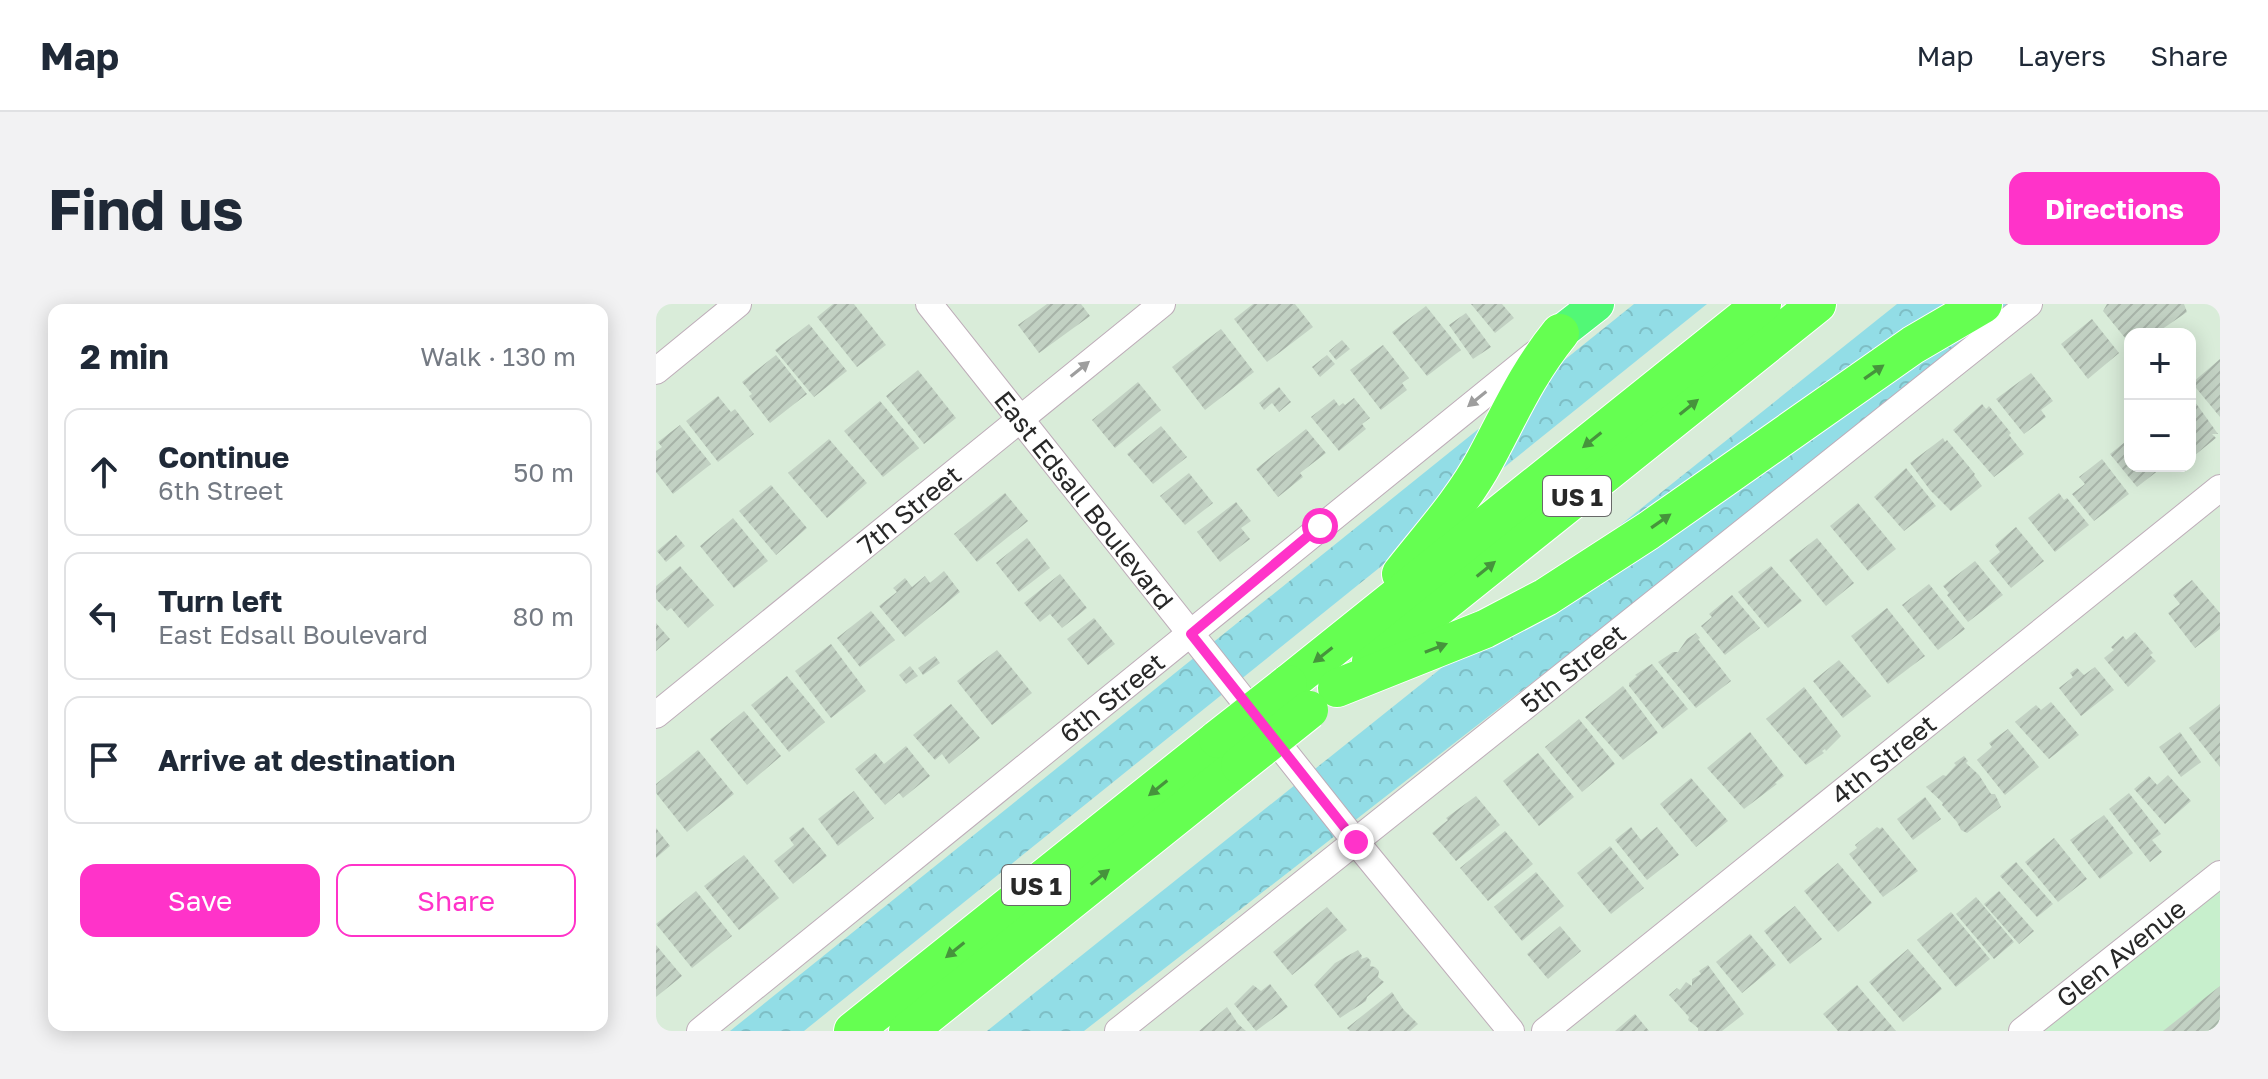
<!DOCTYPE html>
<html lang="en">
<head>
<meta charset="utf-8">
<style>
  :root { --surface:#fff; --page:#f2f2f3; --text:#1f2937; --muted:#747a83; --line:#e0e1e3; --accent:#ff33c9 }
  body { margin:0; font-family:"Golos Text",sans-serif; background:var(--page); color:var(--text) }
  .controls { position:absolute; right:24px; top:24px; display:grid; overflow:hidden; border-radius:16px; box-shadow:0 4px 20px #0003 }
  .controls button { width:72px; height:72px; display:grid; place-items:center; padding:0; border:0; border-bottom:2px solid var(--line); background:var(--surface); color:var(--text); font:40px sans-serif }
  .stop { position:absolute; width:24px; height:24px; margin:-18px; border:6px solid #ff33c9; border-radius:50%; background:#fff }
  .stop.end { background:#ff33c9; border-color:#fff; box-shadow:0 2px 8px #0008 }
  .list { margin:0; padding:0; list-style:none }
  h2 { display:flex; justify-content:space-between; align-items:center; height:104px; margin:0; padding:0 32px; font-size:34px }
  h2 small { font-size:26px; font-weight:400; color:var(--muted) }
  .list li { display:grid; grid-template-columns:52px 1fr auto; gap:24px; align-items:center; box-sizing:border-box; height:128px; margin:0 16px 16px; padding:0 16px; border:2px solid var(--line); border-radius:16px }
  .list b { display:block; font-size:30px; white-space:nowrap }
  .list p { margin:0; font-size:26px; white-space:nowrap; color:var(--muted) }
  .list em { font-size:26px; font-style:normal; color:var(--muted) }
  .actions { display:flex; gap:16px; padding:24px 32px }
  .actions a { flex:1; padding:18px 0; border:2px solid var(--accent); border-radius:16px; text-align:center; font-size:28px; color:var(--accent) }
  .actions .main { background:var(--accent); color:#fff }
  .icon { flex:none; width:44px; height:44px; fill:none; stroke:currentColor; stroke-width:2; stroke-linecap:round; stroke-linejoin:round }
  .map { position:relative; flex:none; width:1564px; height:727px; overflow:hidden; border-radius:16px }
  header { display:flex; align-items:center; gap:48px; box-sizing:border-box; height:112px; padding:0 40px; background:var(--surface); border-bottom:2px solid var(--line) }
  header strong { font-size:38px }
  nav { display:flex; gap:44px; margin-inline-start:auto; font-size:28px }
  .intro { display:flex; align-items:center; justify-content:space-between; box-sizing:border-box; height:192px; padding:0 48px }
  h1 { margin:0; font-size:56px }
  .button { padding:20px 36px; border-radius:16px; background:var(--accent); color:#fff; font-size:28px; font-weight:700 }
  main { display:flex; gap:48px; padding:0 48px }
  aside { flex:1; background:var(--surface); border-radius:16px; box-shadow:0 4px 20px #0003 }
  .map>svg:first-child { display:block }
  .education { fill:#c7efcc }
  .forest { fill:url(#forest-crowns) }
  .building { fill:url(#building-hatch) }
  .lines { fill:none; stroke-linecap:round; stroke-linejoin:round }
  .minor-casing { stroke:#beadb9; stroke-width:28 }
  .major-casing { stroke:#fff; stroke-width:36 }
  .highway-casing { stroke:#fff; stroke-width:40 }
  .minor { stroke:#fff; stroke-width:26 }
  .major { stroke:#52f876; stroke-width:34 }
  .highway { stroke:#65ff51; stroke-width:38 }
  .highway-bridge-casing { stroke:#fff; stroke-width:40; stroke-linecap:butt }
  .highway-bridge { stroke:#65ff51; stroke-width:38 }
  .oneway { fill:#9e9e9e }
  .oneway2 { fill:#46943c }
  .route { stroke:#ff33c9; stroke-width:10 }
  .labels { text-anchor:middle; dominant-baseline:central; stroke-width:6; stroke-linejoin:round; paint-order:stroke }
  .shield { fill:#fff; stroke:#686868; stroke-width:2 }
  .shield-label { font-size:24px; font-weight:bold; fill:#282828 }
  .street-label { font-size:26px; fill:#282828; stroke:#fff }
</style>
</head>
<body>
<header>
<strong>Map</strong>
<nav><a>Map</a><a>Layers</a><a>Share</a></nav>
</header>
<div class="intro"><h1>Find us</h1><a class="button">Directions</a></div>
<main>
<aside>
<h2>2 min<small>Walk · 130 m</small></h2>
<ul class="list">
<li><svg class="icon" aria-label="ahead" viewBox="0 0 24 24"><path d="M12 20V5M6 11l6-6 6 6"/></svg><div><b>Continue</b><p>6th Street</p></div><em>50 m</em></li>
<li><svg class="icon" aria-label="left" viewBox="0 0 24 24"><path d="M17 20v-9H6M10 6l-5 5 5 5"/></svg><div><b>Turn left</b><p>East Edsall Boulevard</p></div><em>80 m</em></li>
<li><svg class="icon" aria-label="arrive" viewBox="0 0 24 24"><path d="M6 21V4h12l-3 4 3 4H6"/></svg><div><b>Arrive at destination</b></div></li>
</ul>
<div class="actions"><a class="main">Save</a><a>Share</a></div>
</aside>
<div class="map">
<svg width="1564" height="727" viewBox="0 0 1564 727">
  <defs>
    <pattern id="forest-crowns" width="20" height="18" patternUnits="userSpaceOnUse" patternTransform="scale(2)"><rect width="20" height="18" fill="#92dde6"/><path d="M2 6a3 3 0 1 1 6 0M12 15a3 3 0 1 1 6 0" fill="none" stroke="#7ebec5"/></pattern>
    <pattern id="building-hatch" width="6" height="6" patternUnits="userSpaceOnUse" patternTransform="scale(2)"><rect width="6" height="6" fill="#c2d1c3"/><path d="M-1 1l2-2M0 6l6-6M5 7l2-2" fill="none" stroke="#a7b3a8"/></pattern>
  </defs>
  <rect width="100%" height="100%" fill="#d9ecd9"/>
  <polygon class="education" points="1564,570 1564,727 1366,727"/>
  <g class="forest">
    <polygon points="978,0 1051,0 148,727 74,727"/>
    <polygon points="1241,0 1363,0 428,727 331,727"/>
  </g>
  <g class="building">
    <polygon points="177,0 198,0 230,41 201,63 161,13"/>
    <polygon points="391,0 425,0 434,12 383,49 362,21"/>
    <polygon points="597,0 639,0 657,23 611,58 578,15"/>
    <polygon points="815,0 846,0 858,14 839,29"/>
    <polygon points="1451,0 1528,0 1531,8 1499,30 1474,30 1474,40 1447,7"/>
    <polygon points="770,2 805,46 771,72 736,28"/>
    <polygon points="810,9 835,43 817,55 793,21"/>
    <polygon points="1436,15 1463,49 1432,75 1405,40"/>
    <polygon points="153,20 191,67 158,93 119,46"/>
    <polygon points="565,25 598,68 549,106 516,63"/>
    <polygon points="686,36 694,45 680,56 673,47"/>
    <polygon points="727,41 753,74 746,79 751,86 725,106 694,66"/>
    <polygon points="120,51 151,90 114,119 93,92 96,90 86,78"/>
    <polygon points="671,51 679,60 664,73 656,63"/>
    <polygon points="1564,55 1564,113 1536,79"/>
    <polygon points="262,66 300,114 268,140 230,92"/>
    <polygon points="1375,69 1397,97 1385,106 1390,113 1368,130 1340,95"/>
    <polygon points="482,78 505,106 459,144 436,116"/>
    <polygon points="623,83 635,98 623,108 616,99 608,106 603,99"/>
    <polygon points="1534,91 1562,130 1556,130 1560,134 1534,155"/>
    <polygon points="62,92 75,108 79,105 98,130 62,158 30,117"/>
    <polygon points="698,94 714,114 706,120 710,125 683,147 655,113 678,95 683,102 687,99 689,101"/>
    <polygon points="224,97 263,144 227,173 188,127"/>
    <polygon points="1326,100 1330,105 1333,102 1355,129 1353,131 1368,150 1338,173 1297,126"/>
    <polygon points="24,121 55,160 17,190 0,168 0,147 6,143 2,138"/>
    <polygon points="505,122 531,153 497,180 471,150"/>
    <polygon points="650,125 670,149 644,169 647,173 622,193 600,165"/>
    <polygon points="1287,134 1289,138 1291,136 1319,170 1318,171 1326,182 1295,207 1274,186 1254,159"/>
    <polygon points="1474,134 1474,162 1508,162 1481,183 1454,150"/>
    <polygon points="173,135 211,179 171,214 132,169"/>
    <polygon points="1446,155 1473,190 1438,217 1416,190 1429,180 1423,173"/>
    <polygon points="1250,164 1280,202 1248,227 1218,193"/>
    <polygon points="533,169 557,199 529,221 504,192"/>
    <polygon points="115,181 151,224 120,251 83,207"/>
    <polygon points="349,189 372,217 321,258 298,230"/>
    <polygon points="1403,189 1408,196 1411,194 1433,221 1399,248 1372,214"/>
    <polygon points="580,198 595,217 585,224 594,235 564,258 541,228"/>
    <polygon points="1202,199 1240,245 1212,267 1174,222"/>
    <polygon points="77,214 112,257 78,284 44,242"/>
    <polygon points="1360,223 1388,257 1355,284 1333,257 1344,248 1339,241"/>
    <polygon points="20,231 29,242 10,258 1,247"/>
    <polygon points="371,234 394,264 363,288 340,259"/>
    <polygon points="1161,234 1198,279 1170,302 1133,256"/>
    <polygon points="1319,257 1347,291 1312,318 1291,291 1293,289 1287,282"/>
    <polygon points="24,262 58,301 32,324 15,304 11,307 0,295 0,282"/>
    <polygon points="1115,262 1146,297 1112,324 1082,288"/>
    <polygon points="288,267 304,288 249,333 223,302 241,288 237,284 249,274 256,283 269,272 274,279"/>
    <polygon points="404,270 431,304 406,324 394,310 384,318 368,299"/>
    <polygon points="1536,276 1564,309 1564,325 1539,344 1512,309 1524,300 1517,291"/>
    <polygon points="1273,280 1309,325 1282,346 1246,301"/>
    <polygon points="1076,291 1104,324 1069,351 1045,322 1056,313 1053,310"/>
    <polygon points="1231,304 1269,352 1232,380 1195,332"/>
    <polygon points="215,307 239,336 204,363 181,334"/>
    <polygon points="438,314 459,340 432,361 411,335"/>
    <polygon points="0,319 14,335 0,347"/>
    <polygon points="1479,328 1497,349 1494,351 1500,357 1472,383 1448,354 1458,346 1455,343 1467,332 1470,336"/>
    <polygon points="1040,329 1044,334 1042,335 1075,377 1040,404 1002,358 1017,348 1022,348 1031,335"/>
    <polygon points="175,340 210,387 175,414 139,367"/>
    <polygon points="341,346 376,389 336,421 301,377"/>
    <polygon points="279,352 284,359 267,371 262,364"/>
    <polygon points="1183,356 1215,392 1187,414 1157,377"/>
    <polygon points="996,360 1032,405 1007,425 973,382 973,379 981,372 979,371"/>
    <polygon points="254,362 262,372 250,380 243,371"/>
    <polygon points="1439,363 1458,386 1425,412 1403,384 1417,373 1414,369 1421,364 1428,371"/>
    <polygon points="131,372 169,418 133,448 95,401"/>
    <polygon points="967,382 1002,429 967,456 929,413"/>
    <polygon points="1148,383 1185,432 1170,447 1169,445 1166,447 1168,449 1150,461 1110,415"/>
    <polygon points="1395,398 1423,431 1393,455 1359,418 1380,401 1385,406"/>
    <polygon points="295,400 324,434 293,460 286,450 279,456 257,431"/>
    <polygon points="1564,400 1564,463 1533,424"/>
    <polygon points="88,407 125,452 91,481 54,435"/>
    <polygon points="923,415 959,460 926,488 889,443"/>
    <polygon points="1352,425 1383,463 1349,491 1321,456 1336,443 1333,439"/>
    <polygon points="1094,428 1128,472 1119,479 1121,480 1088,505 1051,464"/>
    <polygon points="1524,428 1545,458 1525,473 1503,443"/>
    <polygon points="250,442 274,472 247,494 243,489 229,501 199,465 219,449 228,460"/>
    <polygon points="42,446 78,490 31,528 0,489 0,480"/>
    <polygon points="882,449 918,493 883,522 847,477"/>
    <polygon points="1308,452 1312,457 1310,459 1323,471 1335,490 1339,490 1345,503 1311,529 1305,526 1301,518 1286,501 1287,499 1270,483 1287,471 1290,472 1300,461 1298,459"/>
    <polygon points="1512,471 1535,497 1509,520 1478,485 1493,472 1501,481"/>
    <polygon points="1035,474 1072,517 1040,543 1004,500"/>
    <polygon points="198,487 218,514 182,542 162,515"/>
    <polygon points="1473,489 1505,530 1496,536 1506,548 1494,558 1453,505"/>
    <polygon points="820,492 844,521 800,557 776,529 792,516 790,514"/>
    <polygon points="1269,493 1285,515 1257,536 1241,515"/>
    <polygon points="1448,511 1477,549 1444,575 1414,536"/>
    <polygon points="147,523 171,552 137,580 118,557 138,541 133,534"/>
    <polygon points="975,523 985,536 1001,523 1023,551 991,576 959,536"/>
    <polygon points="1221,523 1224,525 1226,523 1262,567 1227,593 1193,550 1201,544 1199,541"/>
    <polygon points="0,524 14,542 0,554"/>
    <polygon points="849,527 877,560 832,597 804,564"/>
    <polygon points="1398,534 1431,575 1402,598 1369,558"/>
    <polygon points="954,542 988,584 955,610 921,569"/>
    <polygon points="88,551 123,594 83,626 48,582"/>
    <polygon points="1360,558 1397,600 1381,613 1344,572"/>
    <polygon points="1182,559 1216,599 1182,628 1148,587"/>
    <polygon points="880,568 908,602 866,637 838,603"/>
    <polygon points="40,587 76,632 36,664 0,620"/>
    <polygon points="1343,587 1378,627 1363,640 1328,600"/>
    <polygon points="1320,593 1358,638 1338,655 1300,610"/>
    <polygon points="1139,602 1166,635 1134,660 1108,627"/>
    <polygon points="671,603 691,626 636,671 617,648"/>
    <polygon points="1295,608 1334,655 1300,683 1261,636"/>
    <polygon points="904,622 925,647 892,675 871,650"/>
    <polygon points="1094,630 1120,661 1086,689 1060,658"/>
    <polygon points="0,641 26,672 0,693"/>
    <polygon points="1252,645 1286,685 1247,718 1213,678"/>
    <polygon points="702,646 706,652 705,655 711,653 715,657 714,662 719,663 723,667 722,673 728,678 711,693 710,697 684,714 658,681 679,659"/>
    <polygon points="1052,661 1088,710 1066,727 1042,727 1042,724 1032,716 1033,713 1013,691 1021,684 1024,686 1030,678 1036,682 1036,675 1045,670 1043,667"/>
    <polygon points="614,680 632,703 600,727 578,700 597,681 605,687"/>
    <polygon points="1201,681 1240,727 1182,727 1167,710"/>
    <polygon points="1564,682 1564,727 1507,727"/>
    <polygon points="736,688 747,705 762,720 754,727 694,727 691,724"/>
    <polygon points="571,703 582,720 590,727 543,727"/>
    <polygon points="979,710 993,727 959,727"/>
  </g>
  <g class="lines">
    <defs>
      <g id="minor">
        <path id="s1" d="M273,0l427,538 155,189"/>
        <polyline points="0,67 82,0"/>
        <path id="s2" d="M0,411l506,-411"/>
        <path id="s3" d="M44,727l836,-678"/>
        <path id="s4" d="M462,727l911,-727"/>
        <path id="s5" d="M889,727l675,-543"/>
        <path id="s6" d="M1366,727l198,-157"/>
      </g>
      <polyline id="major" points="904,29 941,0"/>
      <g id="highway">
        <path d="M745,270c29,-37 62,-73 84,-114 25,-46 41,-85 75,-127"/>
        <polyline points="715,357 1161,0"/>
        <polyline points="632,380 1106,0"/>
        <polyline points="681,384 829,325 890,293 992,227 1257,41 1327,0"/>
        <polyline points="197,727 562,435"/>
        <polyline points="252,727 584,461"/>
      </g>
    </defs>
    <use href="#minor" class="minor-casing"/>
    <use href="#major" class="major-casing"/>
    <use href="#highway" class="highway-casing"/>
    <use href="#minor" class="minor"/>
    <use href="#major" class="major"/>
    <use href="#highway" class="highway"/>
    <defs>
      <g id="highway-bridge">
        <polyline points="562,435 632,380"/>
        <polyline points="584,461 653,406"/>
      </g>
    </defs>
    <use href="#highway-bridge" class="highway-bridge-casing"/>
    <use href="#highway-bridge" class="highway-bridge"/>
  </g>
  <defs><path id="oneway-solid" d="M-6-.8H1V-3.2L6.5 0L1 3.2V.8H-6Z" transform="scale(2)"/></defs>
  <g class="oneway">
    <use href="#oneway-solid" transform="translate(424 65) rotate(-39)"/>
    <use href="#oneway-solid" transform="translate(821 95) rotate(141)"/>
  </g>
  <g class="oneway2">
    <use href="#oneway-solid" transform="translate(1218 68) rotate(-35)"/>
    <use href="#oneway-solid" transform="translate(1033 103) rotate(-39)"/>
    <use href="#oneway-solid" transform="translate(936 136) rotate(141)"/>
    <use href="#oneway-solid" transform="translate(1005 217) rotate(-35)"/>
    <use href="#oneway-solid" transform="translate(830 265) rotate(-39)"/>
    <use href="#oneway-solid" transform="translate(780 344) rotate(-21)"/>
    <use href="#oneway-solid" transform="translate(667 351) rotate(142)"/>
    <use href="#oneway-solid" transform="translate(502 484) rotate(141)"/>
    <use href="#oneway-solid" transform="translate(444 573) rotate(-39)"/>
    <use href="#oneway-solid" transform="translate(299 646) rotate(141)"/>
  </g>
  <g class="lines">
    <polyline class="route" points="664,222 535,330 700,538"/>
  </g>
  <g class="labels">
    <g class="shield">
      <rect x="887" y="172" width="68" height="40" rx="6"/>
      <rect x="346" y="561" width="68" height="40" rx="6"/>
    </g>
    <g class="shield-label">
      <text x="921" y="192">US 1</text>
      <text x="380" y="581">US 1</text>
    </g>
    <g class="street-label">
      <text stroke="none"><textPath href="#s1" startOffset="250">East Edsall Boulevard</textPath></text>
      <text stroke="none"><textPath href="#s2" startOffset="326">7th Street</textPath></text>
      <text stroke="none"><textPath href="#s4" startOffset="582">5th Street</textPath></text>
      <text stroke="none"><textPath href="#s3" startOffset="530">6th Street</textPath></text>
      <text stroke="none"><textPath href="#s5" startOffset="434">4th Street</textPath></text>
      <text stroke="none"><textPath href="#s6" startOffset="126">Glen Avenue</textPath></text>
    </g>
  </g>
</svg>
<div class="controls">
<button>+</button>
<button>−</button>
</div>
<div class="stop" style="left:664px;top:222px"></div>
<div class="stop end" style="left:700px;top:538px"></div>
</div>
</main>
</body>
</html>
